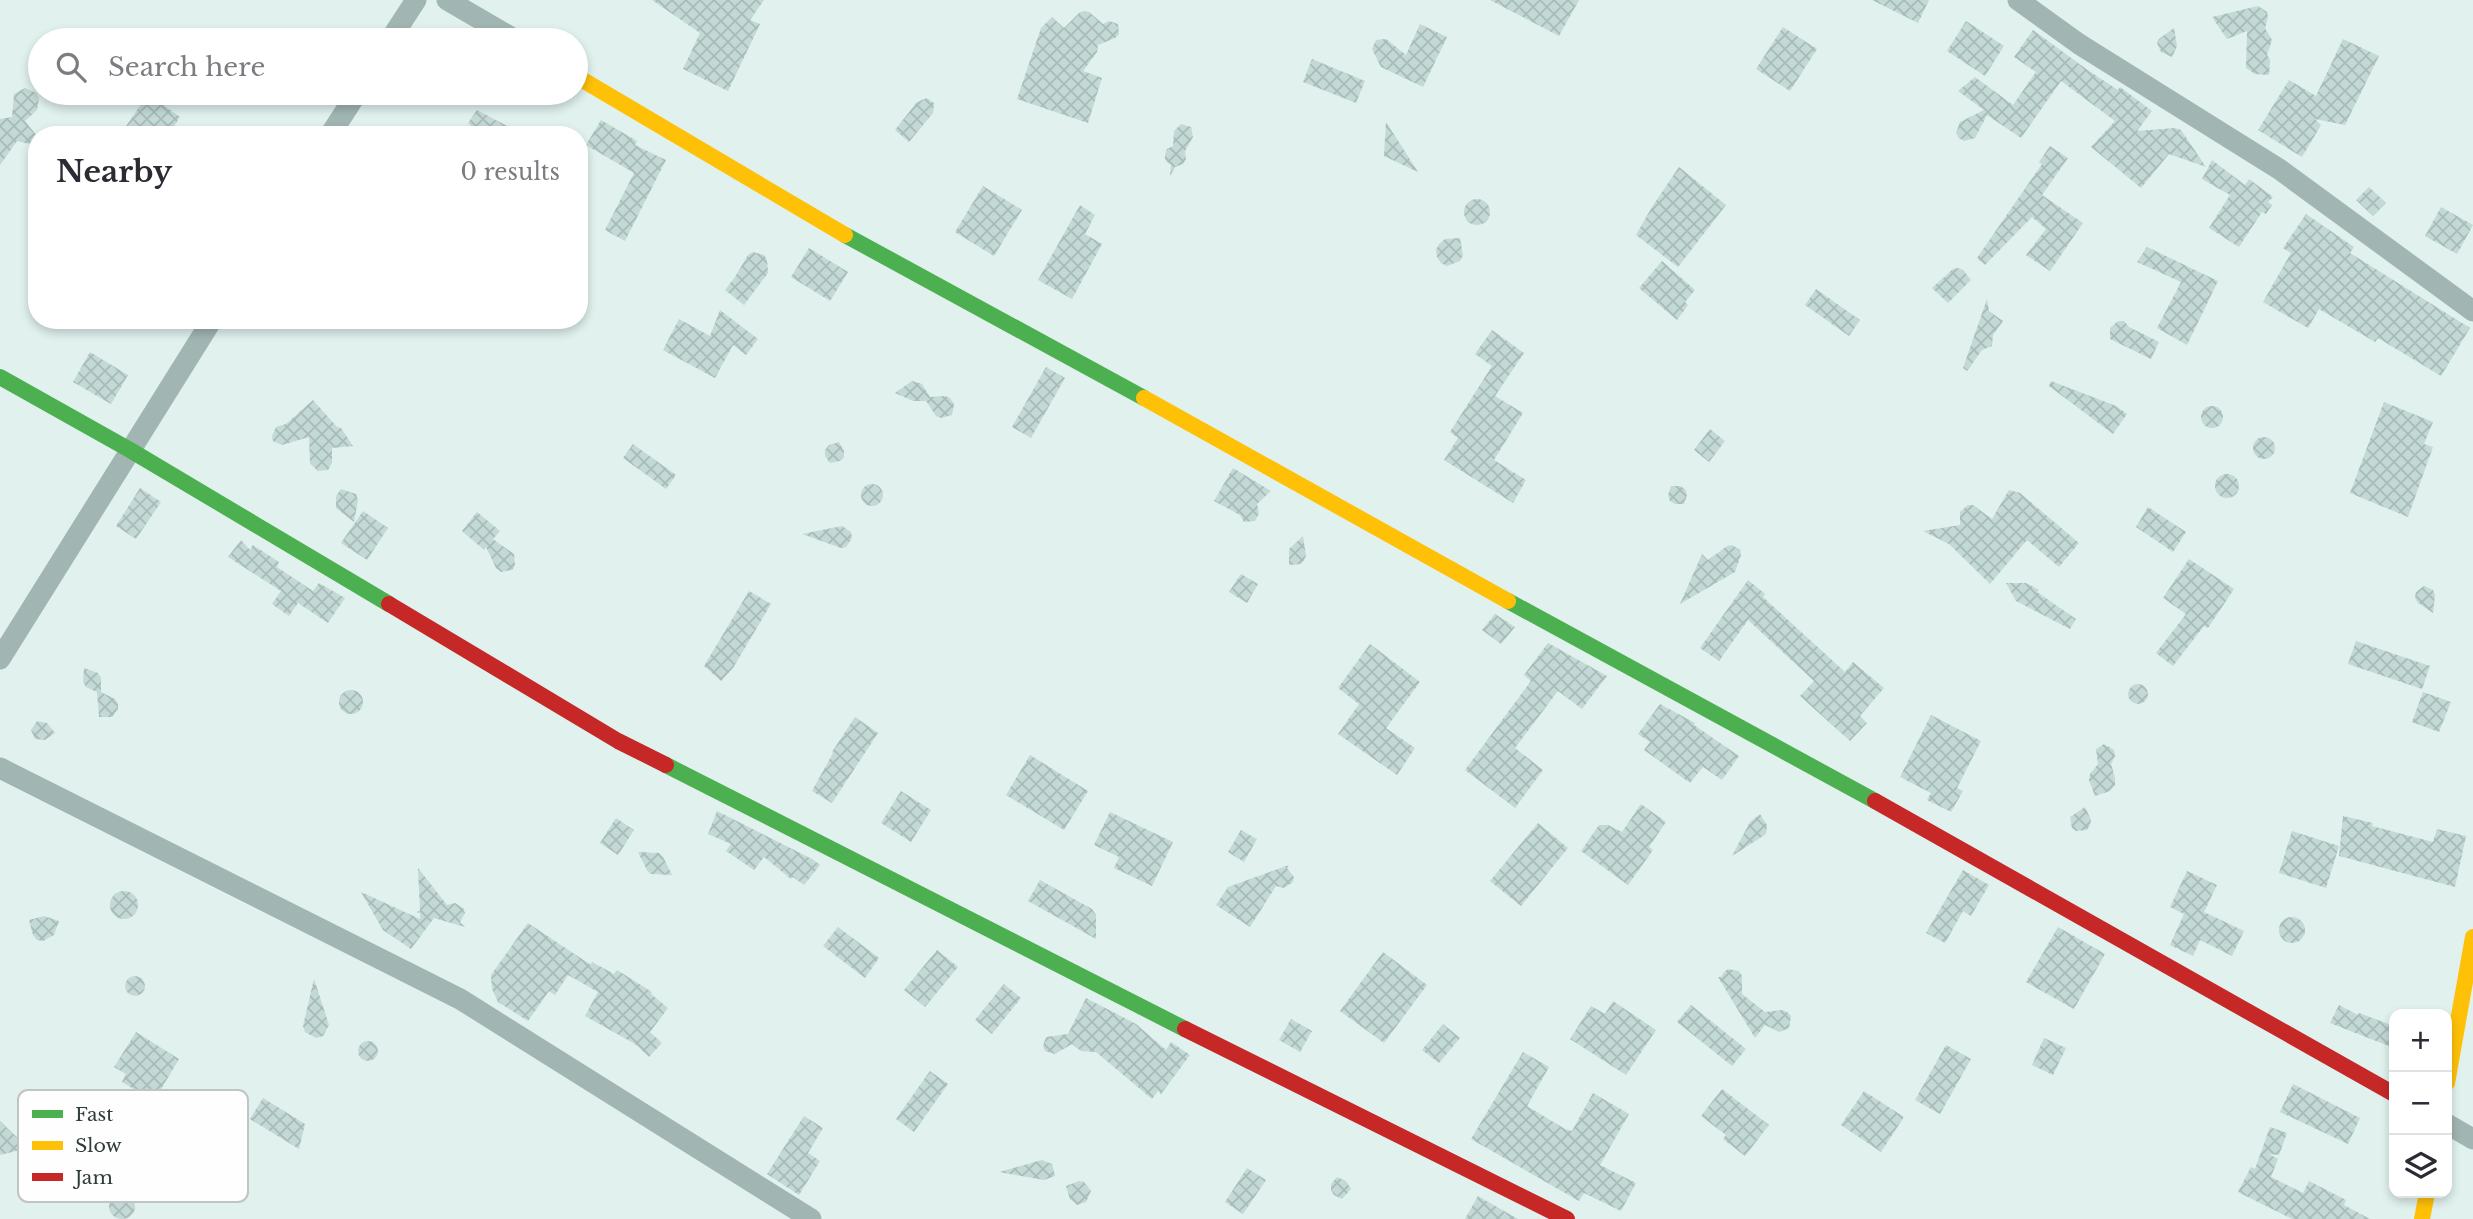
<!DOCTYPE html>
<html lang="en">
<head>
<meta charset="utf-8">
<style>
  :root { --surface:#fff; --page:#f2f2f3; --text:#2b2b33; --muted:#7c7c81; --line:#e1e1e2 }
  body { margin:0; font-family:"Libre Baskerville",serif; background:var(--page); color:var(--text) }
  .controls { position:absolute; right:21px; bottom:21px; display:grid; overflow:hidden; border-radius:14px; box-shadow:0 4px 10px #0003 }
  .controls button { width:63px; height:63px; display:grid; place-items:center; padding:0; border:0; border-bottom:2px solid var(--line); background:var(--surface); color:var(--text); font:35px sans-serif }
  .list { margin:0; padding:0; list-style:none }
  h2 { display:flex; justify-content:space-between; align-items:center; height:91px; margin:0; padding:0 28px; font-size:30px }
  h2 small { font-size:23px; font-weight:400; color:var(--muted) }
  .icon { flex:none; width:38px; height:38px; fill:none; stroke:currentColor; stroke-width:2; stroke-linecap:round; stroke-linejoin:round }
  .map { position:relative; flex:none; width:2473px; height:1219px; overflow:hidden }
  .search { position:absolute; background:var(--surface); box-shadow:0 4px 10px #0003; left:28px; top:28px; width:560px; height:77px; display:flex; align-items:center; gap:18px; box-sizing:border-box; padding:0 24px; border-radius:38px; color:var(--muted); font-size:26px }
  .panel { position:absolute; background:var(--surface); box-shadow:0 4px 10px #0003; left:28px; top:126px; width:560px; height:203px; border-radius:28px }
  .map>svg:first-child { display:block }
  .building { fill:url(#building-cross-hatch) }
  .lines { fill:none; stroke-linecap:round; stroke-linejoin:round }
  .street { stroke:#a1b5b2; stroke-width:21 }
  .fast { stroke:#4caf50; stroke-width:16 }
  .slow { stroke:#ffc107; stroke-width:16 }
  .jam { stroke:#c62828; stroke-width:16 }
  .key { fill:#fefefe; stroke:#c0c4c3; stroke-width:2 }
  .key-label { font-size:19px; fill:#2f3c3a }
</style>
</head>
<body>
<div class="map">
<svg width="2473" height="1219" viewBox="0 0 2473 1219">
  <defs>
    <pattern id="building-cross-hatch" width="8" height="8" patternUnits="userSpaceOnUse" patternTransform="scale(1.75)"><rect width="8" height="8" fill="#c3d9d6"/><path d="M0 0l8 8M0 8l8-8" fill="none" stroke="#a8bbb8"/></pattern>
  </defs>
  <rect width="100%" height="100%" fill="#e0f1ee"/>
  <g class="building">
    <polygon points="652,0 764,0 750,20 760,24 728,91 683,69 700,33"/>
    <polygon points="1490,0 1579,0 1559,36"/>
    <polygon points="1872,0 1929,0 1918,23"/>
    <polygon points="2258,6 2267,12 2268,17 2265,28 2272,40 2267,55 2270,60 2269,75 2255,74 2246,68 2247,31 2227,39 2212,17"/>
    <polygon points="1084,11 1089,12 1103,24 1109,21 1118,24 1119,34 1115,38 1098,45 1097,52 1083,71 1102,78 1088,123 1017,99 1041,28 1052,17 1064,28 1079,13"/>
    <polygon points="1966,21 2004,46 1985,76 1947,51"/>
    <polygon points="1420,24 1447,37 1423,87 1381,67 1372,49 1376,40 1386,39 1406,55"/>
    <polygon points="1783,27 1817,49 1790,91 1756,69"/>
    <polygon points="2174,28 2177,46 2172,57 2161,52 2157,43 2159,39"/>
    <polygon points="2033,30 2089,71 2118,90 2120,87 2152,111 2137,131 2175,128 2181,130 2206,167 2169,154 2141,188 2091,147 2115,121 2061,81 2021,138 1987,115 1975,138 1964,141 1959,138 1956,133 1960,122 1984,110 1958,91 1975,77 2013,105 2036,72 2014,57"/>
    <polygon points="2343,39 2379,56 2345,125 2315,119 2321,125 2302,157 2258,130 2289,80 2316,96"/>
    <polygon points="1312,59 1365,81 1356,103 1303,82"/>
    <polygon points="25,88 36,93 39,98 37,110 25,121 37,136 37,146 17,141 0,165 0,119 12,117 14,94"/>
    <polygon points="148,94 180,117 168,135 120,135"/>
    <polygon points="927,98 934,103 933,113 909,142 895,130 917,102"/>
    <polygon points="477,110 524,135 495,135 475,130 468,123"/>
    <polygon points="601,120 637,141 635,145 666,160 625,241 605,230 634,173 586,145"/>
    <polygon points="1386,122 1418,172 1384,156"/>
    <polygon points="1181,124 1191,127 1193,137 1185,151 1186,159 1183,164 1175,167 1170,176 1171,165 1165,160 1165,155 1167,149 1173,146 1174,131"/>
    <polygon points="2050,146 2068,158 2042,195 2083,223 2050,271 2026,255 2046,229 2032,217 1985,265 1977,258 2042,164 2039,162"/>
    <polygon points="2212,160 2245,185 2249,179 2273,197 2268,202 2272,205 2266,214 2262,212 2239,247 2209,228 2230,195 2202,179"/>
    <polygon points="1679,167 1726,205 1678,267 1636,235 1652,207"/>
    <polygon points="983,186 1022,210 994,256 955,232"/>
    <polygon points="2369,187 2386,203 2373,216 2356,200"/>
    <circle cx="1477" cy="212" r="13"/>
    <polygon points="1080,205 1095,215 1085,234 1102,244 1072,299 1038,280"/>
    <polygon points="2441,207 2473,225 2457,254 2425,236"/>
    <polygon points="2306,214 2354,247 2350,253 2470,328 2441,376 2378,338 2375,342 2319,309 2308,328 2263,302 2291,253 2283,248"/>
    <polygon points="1460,238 1463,255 1460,261 1447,266 1441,263 1437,257 1436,250 1439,244 1445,239"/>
    <polygon points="2147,247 2218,281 2187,345 2157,328 2181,282 2137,262"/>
    <polygon points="809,248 848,272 830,301 791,277"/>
    <polygon points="753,252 764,255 767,260 768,273 744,305 725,290 735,277 748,255"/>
    <polygon points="1662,261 1695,290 1685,302 1688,305 1677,320 1639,288"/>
    <polygon points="1958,268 1963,270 1971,280 1948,303 1932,288 1953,269"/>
    <polygon points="1816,289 1860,320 1849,336 1805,305"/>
    <polygon points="1987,299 1989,311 2003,321 1993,335 1992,346 1982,350 1967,371 1963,368"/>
    <polygon points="720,310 758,339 746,355 733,345 715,378 663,350 679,319 710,336"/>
    <polygon points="2118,321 2124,321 2129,327 2159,342 2151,359 2110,339 2110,328"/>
    <polygon points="1492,330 1524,353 1495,396 1523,413 1494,460 1526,480 1513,503 1444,460 1458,438 1450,432 1492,366 1475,354"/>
    <polygon points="90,352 128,375 111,404 73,382"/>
    <polygon points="1046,367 1065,378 1031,438 1012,427"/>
    <polygon points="912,381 922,384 930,397 945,396 950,398 954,404 952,415 941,418 936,416 926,401 913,401 895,393"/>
    <polygon points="2051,381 2116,406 2127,414 2113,434 2049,386"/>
    <polygon points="313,400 337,427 341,428 353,446 332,448 332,463 328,470 318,471 310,463 309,437 282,445 273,441 272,436 276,427 286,424"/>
    <polygon points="2384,402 2433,422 2424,444 2433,447 2408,517 2350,493"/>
    <circle cx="2212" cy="417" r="11"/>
    <polygon points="1710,429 1725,441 1709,462 1694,450"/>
    <circle cx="2264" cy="448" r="11"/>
    <polygon points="839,442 844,451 844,457 840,461 830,463 825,456 825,450 829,445"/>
    <polygon points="633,444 676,475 666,489 623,458"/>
    <polygon points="1233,468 1271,491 1257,504 1259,513 1255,521 1244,522 1240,515 1214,501"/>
    <circle cx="2227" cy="486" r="12"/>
    <circle cx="872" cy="495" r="11"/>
    <polygon points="1671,486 1680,486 1685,489 1687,495 1684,504 1675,504 1670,501 1668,495"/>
    <polygon points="140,488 161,502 136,539 116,526"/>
    <polygon points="341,489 356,494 358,500 354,522 336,508 336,496"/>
    <polygon points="2009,490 2020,493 2079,543 2059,567 2027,540 1990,584 1949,544 1923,531 1960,525 1960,512 1968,505 1973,505 1992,519"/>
    <polygon points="2148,507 2186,532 2173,552 2136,527"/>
    <polygon points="363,511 388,528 367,560 341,543"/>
    <polygon points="477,512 500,531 493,539 514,554 515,565 512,570 501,572 496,568 486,547 484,550 462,531"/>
    <polygon points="842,526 851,532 852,538 846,547 841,548 802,534"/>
    <polygon points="1303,536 1306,556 1304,560 1301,564 1289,565 1289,549"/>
    <polygon points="241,540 250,550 253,545 279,562 277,567 313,591 319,583 345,598 328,623 298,603 289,616 272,604 281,591 228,557"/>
    <polygon points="1732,545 1740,550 1741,555 1735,572 1680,604 1702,554 1708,560 1727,546"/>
    <polygon points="2189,559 2234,589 2208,628 2204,626 2173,666 2156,653 2186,614 2163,598"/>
    <polygon points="1241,574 1258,584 1247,603 1229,592"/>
    <polygon points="1748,580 1765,594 1763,597 1845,672 1853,662 1884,688 1860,716 1867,723 1850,741 1800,696 1814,681 1748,620 1719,661 1700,648"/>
    <polygon points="2006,583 2026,583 2039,590 2037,592 2076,619 2070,629 2016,601"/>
    <polygon points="2424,586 2433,590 2435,595 2433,613 2417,602 2415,597 2416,592"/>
    <polygon points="749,591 771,604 733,668 721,681 704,666"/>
    <polygon points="1495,614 1515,627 1501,644 1482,630"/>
    <polygon points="2356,641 2430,666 2422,689 2348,664"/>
    <polygon points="1548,643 1607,676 1582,709 1558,691 1515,748 1543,770 1515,808 1465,770 1531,681 1524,675"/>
    <polygon points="1370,644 1420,682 1386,728 1415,748 1397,775 1338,734 1359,704 1338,688"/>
    <polygon points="84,668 98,673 101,678 101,692 115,699 118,704 118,709 112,717 99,717 97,692 86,687 83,682"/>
    <circle cx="2138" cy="694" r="10"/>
    <circle cx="351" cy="702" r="12"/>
    <polygon points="2423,692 2451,702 2439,732 2412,722"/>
    <polygon points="1660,704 1695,723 1694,725 1739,756 1722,780 1703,767 1690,783 1644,750 1650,742 1638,734"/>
    <polygon points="1931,715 1981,741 1957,788 1963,791 1951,812 1927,800 1931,793 1900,777"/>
    <polygon points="855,717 878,733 832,803 812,791 833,753 832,752"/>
    <polygon points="37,721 47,723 55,733 45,740 35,739 31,730"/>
    <polygon points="2104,744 2114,750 2115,756 2111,764 2115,778 2115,785 2110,791 2095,796 2089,780 2090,774 2098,764 2096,749"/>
    <polygon points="1030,755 1088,791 1064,830 1006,795"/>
    <polygon points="901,791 931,810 911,842 881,823"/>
    <polygon points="1641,804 1666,822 1649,847 1653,850 1628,885 1581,851 1599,825 1608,825 1622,832"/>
    <polygon points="2085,807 2091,820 2090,825 2087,830 2076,831 2072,828 2070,817"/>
    <polygon points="717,811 812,859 820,865 804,885 793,877 791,879 764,857 754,870 726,851 731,844 708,834"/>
    <polygon points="1110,812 1173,842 1152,886 1114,868 1119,857 1094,845"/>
    <polygon points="1760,814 1767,825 1766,834 1732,856 1750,822"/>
    <polygon points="2343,816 2373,823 2372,826 2433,842 2437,829 2466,836 2455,887 2339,856"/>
    <polygon points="616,818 634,830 618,855 600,843"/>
    <polygon points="1538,823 1568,848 1521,906 1490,881"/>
    <polygon points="1241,830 1257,839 1244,862 1228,852"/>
    <polygon points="2292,831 2339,846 2326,888 2279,873"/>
    <polygon points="638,852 659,853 663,857 672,875 651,874 647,870"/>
    <polygon points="1289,865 1287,868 1294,877 1293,882 1284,888 1276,886 1250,927 1216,905 1228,887"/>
    <polygon points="418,868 447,905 455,903 463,908 465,913 460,922 465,927 434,918 411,949 383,930 361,892 420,919 420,913 416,912 420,911"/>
    <polygon points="1963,870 1989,885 1971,916 1963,911 1945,943 1926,933"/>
    <polygon points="2187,871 2217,885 2204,912 2244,931 2232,956 2200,940 2193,956 2170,945 2184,914 2170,907"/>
    <polygon points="1040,880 1092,909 1096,915 1096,939 1028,901"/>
    <circle cx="124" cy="905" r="14"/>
    <polygon points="44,916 59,921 54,935 43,941 37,940 33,935 29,920"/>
    <circle cx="2292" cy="930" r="13"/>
    <polygon points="528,923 591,965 592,962 614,974 617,970 652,992 651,994 668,1008 650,1032 662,1043 649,1057 635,1044 585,1016 598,992 568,975 555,995 549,991 528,1021 498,1002 492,989 491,975"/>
    <polygon points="838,927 879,958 865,978 823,946"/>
    <polygon points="2058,927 2105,954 2074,1009 2026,982"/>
    <polygon points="937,950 958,967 925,1007 904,990"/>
    <polygon points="1383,952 1427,985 1384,1043 1340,1011"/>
    <polygon points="1728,969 1739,971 1742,976 1742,994 1765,1012 1782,1010 1787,1012 1791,1016 1789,1028 1779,1032 1765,1025 1755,1038 1718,977 1721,977 1724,972"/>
    <circle cx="135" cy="986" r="10"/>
    <polygon points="314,979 329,1025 323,1036 316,1038 305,1032 303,1026"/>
    <polygon points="1004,984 1021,998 992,1034 975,1020"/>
    <polygon points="1086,998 1136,1024 1166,1050 1171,1042 1190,1055 1161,1094 1158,1091 1152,1099 1096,1052 1081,1051 1072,1044 1055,1054 1045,1051 1043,1046 1046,1037 1068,1034"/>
    <polygon points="1613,1001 1656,1030 1626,1075 1570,1039 1591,1006 1605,1014"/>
    <polygon points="1691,1005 1746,1049 1732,1066 1677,1022"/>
    <polygon points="2339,1005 2358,1015 2359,1013 2394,1026 2394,1048 2330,1023"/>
    <polygon points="1291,1019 1312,1031 1300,1052 1279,1040"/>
    <polygon points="1443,1024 1460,1038 1439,1063 1422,1050"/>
    <polygon points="136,1032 179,1059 154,1101 122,1082 126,1074 114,1067"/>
    <polygon points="2044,1038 2066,1048 2053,1075 2032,1065"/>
    <circle cx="368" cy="1051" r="10"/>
    <polygon points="1946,1045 1971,1059 1940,1114 1915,1100"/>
    <polygon points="1523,1052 1549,1067 1527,1106 1565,1129 1572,1131 1593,1093 1629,1114 1600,1165 1636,1183 1621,1211 1584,1193 1579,1201 1471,1139"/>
    <polygon points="930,1071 948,1084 914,1132 896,1119"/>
    <polygon points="2293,1084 2360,1118 2348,1144 2280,1112"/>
    <polygon points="1722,1089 1769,1125 1745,1156 1723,1139 1726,1135 1701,1116"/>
    <polygon points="1864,1091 1904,1117 1881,1152 1841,1125"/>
    <polygon points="263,1098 305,1124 299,1149 250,1119"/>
    <polygon points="804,1116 823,1128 808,1153 820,1161 799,1195 767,1174"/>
    <polygon points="0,1121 26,1146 35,1141 48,1142 47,1155 45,1159 34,1162 30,1159 24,1149 0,1155"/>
    <polygon points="2270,1127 2287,1133 2279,1155 2269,1154 2278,1159 2271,1177 2303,1193 2309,1181 2346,1200 2344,1205 2370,1219 2292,1219 2238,1192 2251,1167 2255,1169"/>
    <polygon points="1042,1160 1052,1164 1055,1176 1044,1180 999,1172"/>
    <polygon points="1247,1168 1266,1180 1243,1214 1225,1202"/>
    <polygon points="1337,1177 1346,1181 1351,1189 1342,1199 1334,1195 1331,1190 1331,1184"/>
    <polygon points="1079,1181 1084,1182 1091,1191 1086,1202 1077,1205 1070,1199 1066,1186"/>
    <circle cx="122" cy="1206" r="13"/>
    <polygon points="1478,1196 1518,1219 1465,1219"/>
  </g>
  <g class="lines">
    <g class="street">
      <polyline points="447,0 516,40"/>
      <polyline points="2018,0 2079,44 2279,169 2473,311"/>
      <polyline points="390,40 416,0"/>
      <polyline points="330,135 357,93"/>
      <polyline points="0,659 212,320"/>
      <polyline points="0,768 460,999 811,1219"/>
      <polyline points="2447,1124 2473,1139"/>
    </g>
    <g class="fast">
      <polyline points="845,235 1144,398"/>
      <polyline points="0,377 130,450 389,604"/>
      <polyline points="1508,601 1875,801"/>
      <polyline points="666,765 1185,1029"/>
    </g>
    <g class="slow">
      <polyline points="576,76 845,235"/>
      <polyline points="1144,398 1508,601"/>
      <polyline points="2447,1083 2473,937"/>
      <polyline points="2422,1219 2427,1193"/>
    </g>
    <g class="jam">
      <polyline points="389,604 618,741 666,765"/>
      <polyline points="1875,801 2394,1094"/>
      <polyline points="1185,1029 1567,1219"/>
    </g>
  </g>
  <rect x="18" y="1090" width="230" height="112" rx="10" class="key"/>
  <rect x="32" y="1110" width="31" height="8" fill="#4caf50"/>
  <rect x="32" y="1141" width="31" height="9" fill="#ffc107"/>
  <rect x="32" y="1173" width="31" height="8" fill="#c62828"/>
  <g class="key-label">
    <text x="75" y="1121">Fast</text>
    <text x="75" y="1152">Slow</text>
    <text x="75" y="1184">Jam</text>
  </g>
</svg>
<div class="controls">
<button>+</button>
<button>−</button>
<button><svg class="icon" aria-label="layers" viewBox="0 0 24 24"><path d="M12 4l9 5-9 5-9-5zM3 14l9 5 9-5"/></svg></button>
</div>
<div class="search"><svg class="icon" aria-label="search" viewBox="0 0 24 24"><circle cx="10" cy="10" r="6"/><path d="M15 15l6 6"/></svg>Search here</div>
<section class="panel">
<h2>Nearby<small>0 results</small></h2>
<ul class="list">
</ul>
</section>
</div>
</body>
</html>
